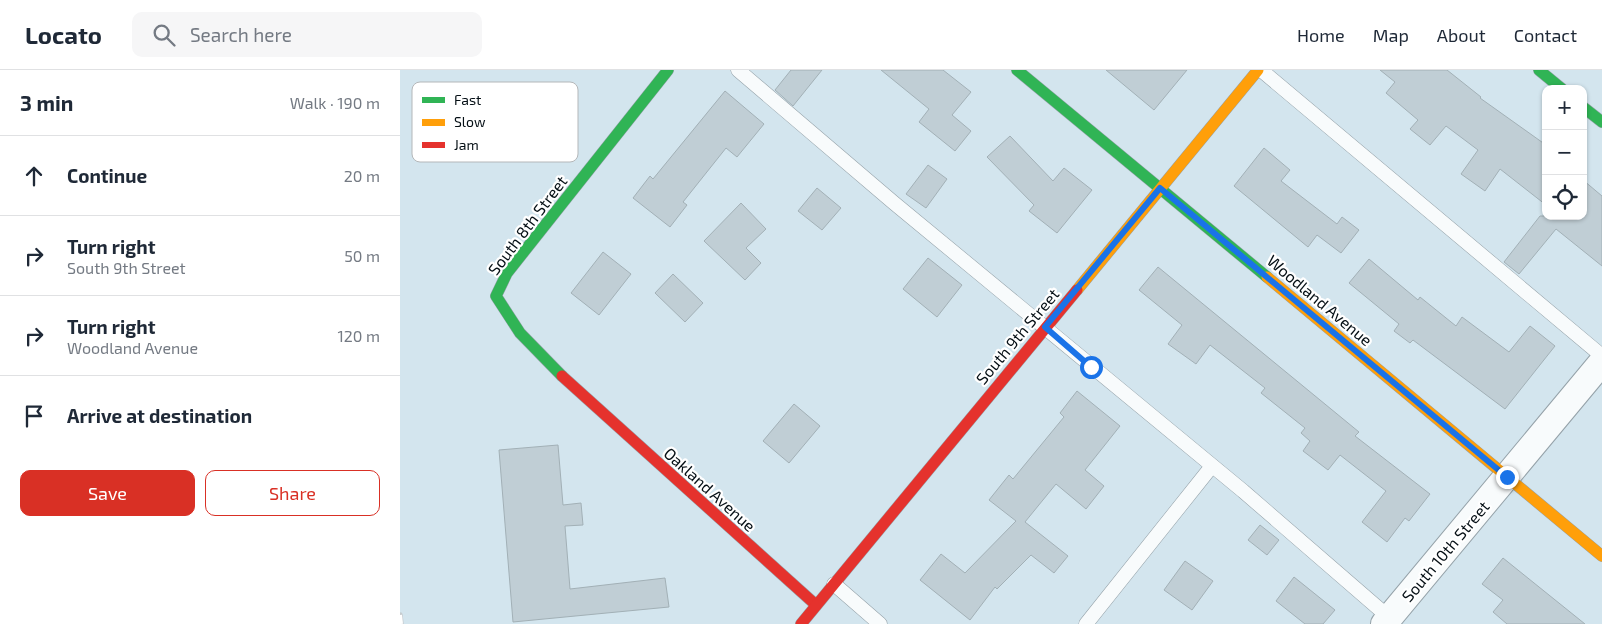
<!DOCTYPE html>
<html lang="en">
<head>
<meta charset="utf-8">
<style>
  :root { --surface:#fff; --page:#f6f6f7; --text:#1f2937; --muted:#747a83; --line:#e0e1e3; --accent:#d93025 }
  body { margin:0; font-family:"Exo 2",sans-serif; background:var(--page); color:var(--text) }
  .controls { position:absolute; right:15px; top:15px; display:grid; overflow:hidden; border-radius:10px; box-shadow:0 1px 4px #0004 }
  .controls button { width:45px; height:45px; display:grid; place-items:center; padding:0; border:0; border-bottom:1px solid var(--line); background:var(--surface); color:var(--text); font:25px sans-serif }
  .stop { position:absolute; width:15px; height:15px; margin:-11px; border:4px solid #1a73e8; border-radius:50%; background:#fff }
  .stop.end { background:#1a73e8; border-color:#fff; box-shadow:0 1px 5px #0008 }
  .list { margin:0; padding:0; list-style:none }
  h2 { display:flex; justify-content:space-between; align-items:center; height:65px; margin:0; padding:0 20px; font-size:21px }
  h2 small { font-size:16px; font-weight:400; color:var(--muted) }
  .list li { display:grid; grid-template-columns:32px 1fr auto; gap:15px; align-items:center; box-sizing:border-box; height:80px; padding:0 20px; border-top:1px solid var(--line) }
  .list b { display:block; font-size:19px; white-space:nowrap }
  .list p { margin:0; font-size:16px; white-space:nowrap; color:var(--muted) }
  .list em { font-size:16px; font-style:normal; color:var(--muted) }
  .actions { display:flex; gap:10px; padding:15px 20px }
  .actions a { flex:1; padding:11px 0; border:1px solid var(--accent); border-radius:10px; text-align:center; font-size:18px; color:var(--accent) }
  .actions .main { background:var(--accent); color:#fff }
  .icon { flex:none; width:28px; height:28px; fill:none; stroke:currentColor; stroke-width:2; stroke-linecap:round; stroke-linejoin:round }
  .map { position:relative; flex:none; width:1202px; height:554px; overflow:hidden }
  header { display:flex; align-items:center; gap:30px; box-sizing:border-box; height:70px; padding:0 25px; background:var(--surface); border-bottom:1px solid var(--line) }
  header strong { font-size:24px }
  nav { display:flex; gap:28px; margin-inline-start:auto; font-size:18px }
  .search { width:350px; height:45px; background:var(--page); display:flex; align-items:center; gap:12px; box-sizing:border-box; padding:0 18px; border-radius:10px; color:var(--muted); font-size:19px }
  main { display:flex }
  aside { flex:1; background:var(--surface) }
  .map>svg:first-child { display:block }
  .building { fill:#c0ced5; stroke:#a2b0b6 }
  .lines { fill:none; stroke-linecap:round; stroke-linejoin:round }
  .lane-casing { stroke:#95a2a9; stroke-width:15 }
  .street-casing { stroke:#95a2a9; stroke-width:28 }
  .fast-casing { stroke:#95a2a9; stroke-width:12 }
  .slow-casing { stroke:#95a2a9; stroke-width:12 }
  .jam-casing { stroke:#95a2a9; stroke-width:12 }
  .lane { stroke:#f8fbfc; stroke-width:14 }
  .street { stroke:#f8fbfc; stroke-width:26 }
  .fast { stroke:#30b455; stroke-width:11 }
  .slow { stroke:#ff9f0a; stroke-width:11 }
  .jam { stroke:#e5322d; stroke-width:11 }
  .rail-casing { stroke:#c7cccf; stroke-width:5.5 }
  .rail { stroke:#fff; stroke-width:4; stroke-dasharray:11; stroke-linecap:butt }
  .route { stroke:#1a73e8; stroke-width:6 }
  .labels { text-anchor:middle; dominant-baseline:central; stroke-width:4.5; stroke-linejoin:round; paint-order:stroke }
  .street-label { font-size:16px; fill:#050f15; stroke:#fff }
  .key { fill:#fff; stroke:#b4b7b9; stroke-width:1 }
  .key-label { font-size:14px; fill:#050f15 }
</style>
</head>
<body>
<header>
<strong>Locato</strong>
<div class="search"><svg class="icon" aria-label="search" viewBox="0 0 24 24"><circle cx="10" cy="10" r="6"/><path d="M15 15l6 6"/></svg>Search here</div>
<nav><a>Home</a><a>Map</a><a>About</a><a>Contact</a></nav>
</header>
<main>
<aside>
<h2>3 min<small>Walk · 190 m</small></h2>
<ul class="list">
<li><svg class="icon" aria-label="ahead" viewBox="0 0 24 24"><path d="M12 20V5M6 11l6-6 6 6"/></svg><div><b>Continue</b></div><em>20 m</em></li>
<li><svg class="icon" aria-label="right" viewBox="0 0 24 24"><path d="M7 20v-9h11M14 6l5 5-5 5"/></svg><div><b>Turn right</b><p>South 9th Street</p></div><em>50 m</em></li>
<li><svg class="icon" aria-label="right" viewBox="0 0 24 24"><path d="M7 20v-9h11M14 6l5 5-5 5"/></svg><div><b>Turn right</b><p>Woodland Avenue</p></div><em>120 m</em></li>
<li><svg class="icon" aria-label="arrive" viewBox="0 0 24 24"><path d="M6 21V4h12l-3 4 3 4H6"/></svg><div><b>Arrive at destination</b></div></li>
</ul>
<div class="actions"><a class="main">Save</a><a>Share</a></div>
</aside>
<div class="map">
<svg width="1202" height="554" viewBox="0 0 1202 554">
  <rect width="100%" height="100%" fill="#d3e5ee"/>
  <g class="building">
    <polygon points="391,0 422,0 393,36 375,20"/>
    <polygon points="481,0 543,0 571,22 552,45 571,61 555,81 519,52 529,39"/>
    <polygon points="706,0 787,0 754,40"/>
    <polygon points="980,0 1047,0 1081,27 1080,28 1146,75 1146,135 1100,99 1085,121 1061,104 1078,80 1046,56 1030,75 1010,59 1018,50 986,23 995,12"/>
    <polygon points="325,21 364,54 337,87 326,78 283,132 287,135 270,157 233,128 250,106 253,109"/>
    <polygon points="610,66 653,111 664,98 692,120 657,163 629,141 634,135 587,87"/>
    <polygon points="864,78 890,100 881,111 937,154 942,147 959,160 941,183 917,165 908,177 834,116"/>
    <polygon points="528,95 547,109 526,138 506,124"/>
    <polygon points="1183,110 1202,126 1202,196 1156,159 1119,204 1104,192 1140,146 1183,146"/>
    <polygon points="417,118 441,138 422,160 398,141"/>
    <polygon points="341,133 366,159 346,178 361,193 345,210 304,171"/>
    <polygon points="203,182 231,204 199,245 171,223"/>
    <polygon points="528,188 562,215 537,247 503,219"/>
    <polygon points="969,189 1018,230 1020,227 1056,256 1062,247 1109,282 1130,256 1155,276 1105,339 1013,270 1010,273 994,261 999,254 949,213"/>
    <polygon points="758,197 959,362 955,366 1030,424 1009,451 1005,448 987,472 962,452 986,421 940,385 928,400 903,381 910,371 901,363 905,358 861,323 865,318 810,275 796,294 768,274 782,255 739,220"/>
    <polygon points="273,204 303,233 285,252 255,223"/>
    <polygon points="677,321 720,356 685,400 704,416 686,439 656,414 625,452 668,486 654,503 631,485 597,519 595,517 570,550 520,510 541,484 565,503 616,451 589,430 609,405 613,409 664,347 660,343"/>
    <polygon points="394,334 420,356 389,393 363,371"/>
    <polygon points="158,375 163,435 181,433 183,455 165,456 170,519 265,508 269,537 113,552 99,380"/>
    <polygon points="860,455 879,470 867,485 848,470"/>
    <polygon points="1103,488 1185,554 1107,554 1093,542 1103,530 1082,514"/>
    <polygon points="785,491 813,511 792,540 764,520"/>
    <polygon points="894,507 935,540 923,554 905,554 876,531"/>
  </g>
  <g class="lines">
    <defs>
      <g id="lane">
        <polyline points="338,0 494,133 843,421 992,550"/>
        <polyline points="861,0 1202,286"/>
        <polyline points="434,514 480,554"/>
        <polyline points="686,554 812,396"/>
      </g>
      <polyline id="street" points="984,554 1202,292"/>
      <g id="fast">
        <polyline points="617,0 867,207"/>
        <polyline points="1139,0 1162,19"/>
        <polyline points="1183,37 1202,52"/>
        <polyline points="162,306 120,263 96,226 107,203 268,0"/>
      </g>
      <g id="slow">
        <polyline points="867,207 1202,486"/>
        <polyline points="677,220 858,0"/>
      </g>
      <g id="jam">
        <polyline points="162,306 416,535"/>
        <polyline points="401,554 677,220"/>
      </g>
    </defs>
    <use href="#lane" class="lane-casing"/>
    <use href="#street" class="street-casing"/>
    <use href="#fast" class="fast-casing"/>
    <use href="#slow" class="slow-casing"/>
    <use href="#jam" class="jam-casing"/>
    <use href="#lane" class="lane"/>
    <use href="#street" class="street"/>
    <use href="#fast" class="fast"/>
    <use href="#slow" class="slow"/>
    <use href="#jam" class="jam"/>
    <defs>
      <polyline id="rail" points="0,545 1,554"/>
    </defs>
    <use href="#rail" class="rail-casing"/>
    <use href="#rail" class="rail"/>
  </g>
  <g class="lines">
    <polyline class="route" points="691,297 645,257 760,118 1107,407"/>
  </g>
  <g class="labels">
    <g class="street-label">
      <text transform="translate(127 155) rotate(-53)">South 8th Street</text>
      <text transform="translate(920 230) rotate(40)">Woodland Avenue</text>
      <text transform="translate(617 266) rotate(-50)">South 9th Street</text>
      <text transform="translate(310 419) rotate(42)">Oakland Avenue</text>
      <text transform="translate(1045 481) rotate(-50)">South 10th Street</text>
    </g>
  </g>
  <rect x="12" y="12" width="166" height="80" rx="8" class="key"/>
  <rect x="22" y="27" width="23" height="6" fill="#30b455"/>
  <rect x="22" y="49" width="23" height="7" fill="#ff9f0a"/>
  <rect x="22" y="72" width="23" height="6" fill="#e5322d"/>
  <g class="key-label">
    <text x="54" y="35">Fast</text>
    <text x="54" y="57">Slow</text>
    <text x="54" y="80">Jam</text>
  </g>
</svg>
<div class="controls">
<button>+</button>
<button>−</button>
<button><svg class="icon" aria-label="locate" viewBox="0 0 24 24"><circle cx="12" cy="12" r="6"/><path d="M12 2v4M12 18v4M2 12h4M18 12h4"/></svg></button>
</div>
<div class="stop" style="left:691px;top:297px"></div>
<div class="stop end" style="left:1107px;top:407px"></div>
</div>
</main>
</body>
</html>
